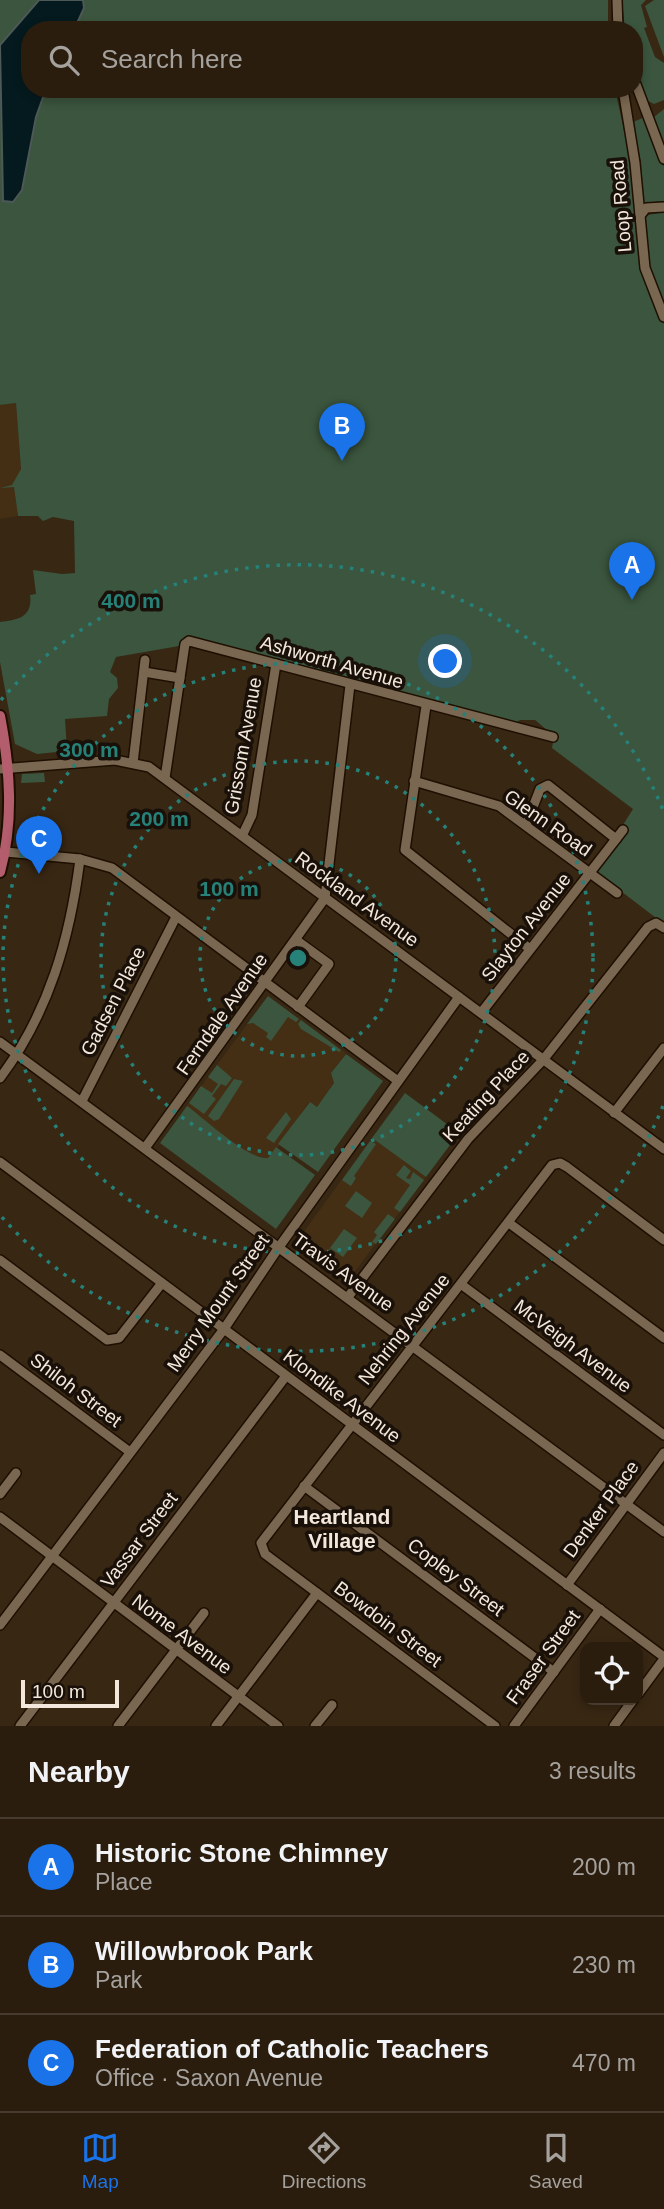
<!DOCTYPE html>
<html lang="en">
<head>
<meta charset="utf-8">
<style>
  :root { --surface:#2a1d0e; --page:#362a1c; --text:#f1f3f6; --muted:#a5a29e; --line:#463b2e; --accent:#1a73e8 }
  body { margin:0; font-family:Helvetica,sans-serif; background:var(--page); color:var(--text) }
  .controls { position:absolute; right:21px; bottom:21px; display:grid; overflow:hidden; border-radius:14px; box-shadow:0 4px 10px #0003 }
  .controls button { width:63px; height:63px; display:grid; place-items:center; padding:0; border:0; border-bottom:2px solid var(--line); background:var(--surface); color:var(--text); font:35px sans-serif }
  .scale { position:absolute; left:21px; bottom:18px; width:98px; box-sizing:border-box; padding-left:7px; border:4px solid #f4e8dc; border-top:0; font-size:19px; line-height:24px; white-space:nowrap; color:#f4e8dc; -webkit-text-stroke:5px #191109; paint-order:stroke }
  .you { position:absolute; left:446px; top:662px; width:24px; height:24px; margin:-18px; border:5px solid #fff; border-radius:50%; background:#1a73e8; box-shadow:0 0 0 10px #1a73e833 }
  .badge { display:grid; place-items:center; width:46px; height:46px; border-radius:50%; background:var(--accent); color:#fff; font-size:23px; font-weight:700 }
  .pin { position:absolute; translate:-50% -58px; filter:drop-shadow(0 2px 4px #0008) }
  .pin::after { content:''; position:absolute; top:37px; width:24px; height:21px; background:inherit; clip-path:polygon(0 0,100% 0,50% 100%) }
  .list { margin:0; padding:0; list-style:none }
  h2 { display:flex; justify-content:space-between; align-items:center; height:91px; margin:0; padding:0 28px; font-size:30px }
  h2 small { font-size:23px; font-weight:400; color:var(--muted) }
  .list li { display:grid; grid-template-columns:46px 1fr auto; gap:21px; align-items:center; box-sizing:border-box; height:98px; padding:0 28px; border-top:2px solid var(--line) }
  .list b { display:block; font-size:26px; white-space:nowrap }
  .list p { margin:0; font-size:23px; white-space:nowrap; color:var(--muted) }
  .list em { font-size:23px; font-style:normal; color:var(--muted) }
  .icon { flex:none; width:38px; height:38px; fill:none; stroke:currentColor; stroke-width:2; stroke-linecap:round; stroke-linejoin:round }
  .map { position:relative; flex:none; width:664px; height:1726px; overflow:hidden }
  .search { position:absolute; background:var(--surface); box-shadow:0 4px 10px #0003; left:21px; right:21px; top:21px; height:77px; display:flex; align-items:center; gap:18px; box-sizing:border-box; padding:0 24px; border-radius:28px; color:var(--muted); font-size:26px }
  .sheet { height:385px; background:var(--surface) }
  nav { display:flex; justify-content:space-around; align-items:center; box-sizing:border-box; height:98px; border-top:2px solid var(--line); background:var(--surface); font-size:19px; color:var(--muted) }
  nav a { display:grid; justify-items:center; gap:4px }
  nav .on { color:var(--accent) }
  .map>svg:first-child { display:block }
  .built { fill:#442f15 }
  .green { fill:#3b553e }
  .water { fill:#051a1e; stroke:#4d5857; stroke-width:2 }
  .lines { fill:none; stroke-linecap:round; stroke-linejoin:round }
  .minor-casing { stroke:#1e0f00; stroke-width:12 }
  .major-casing { stroke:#1e0f00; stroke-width:14 }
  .minor { stroke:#7a6751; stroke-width:9 }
  .major { stroke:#b35d6d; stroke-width:10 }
  .ring { fill:none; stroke:#268179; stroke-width:3.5; stroke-dasharray:3.5 7 }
  .labels { text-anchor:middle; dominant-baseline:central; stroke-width:7; stroke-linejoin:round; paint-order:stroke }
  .street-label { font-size:19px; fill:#f4e8dc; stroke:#191109 }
  .neighbourhood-label { font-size:21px; font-weight:bold; fill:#f4e8dc; stroke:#191109 }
  .centre { fill:#268179; stroke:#191109; stroke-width:3.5 }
  .ring-label { font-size:21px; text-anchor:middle; font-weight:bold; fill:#268179; stroke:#191109; stroke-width:7; stroke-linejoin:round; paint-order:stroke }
</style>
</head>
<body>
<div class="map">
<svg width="664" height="1726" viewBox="0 0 664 1726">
  <rect width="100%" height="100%" fill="#382713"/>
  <g class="built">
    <polygon points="16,403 21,469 14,485 18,516 0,519 0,405"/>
    <polygon points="268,996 346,1053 331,1073 334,1083 317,1107 309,1102 269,1161 260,1162 185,1108"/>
    <polygon points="372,1138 426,1177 347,1282 295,1244"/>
  </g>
  <g class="green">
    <path d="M0,0h608v30h-578v59h585l12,55 15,125 22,55v600l-67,-51 31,-43 -5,-5 10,-16 -81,-61 2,-12 -19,-16h-15l-8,5 -322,-88 -11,9 -63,11 -6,15 7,6 1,10 -9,11 -2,17 -42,3 2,32 -30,3 -22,-10 -15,-82v-40c18,-2 33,-5 30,-27l6,-1 -3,-24 29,4 13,-1 -1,-52 -21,-4 -10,4 -5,-5h-20l-4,-29 -14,1 12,-3 9,-16 -5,-66 -16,2z"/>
    <polygon points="622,0 646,0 641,5 647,27 644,28 655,57 664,63 664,100 654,104 648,101 634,69 634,30 625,30"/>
    <polygon points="654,0 664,0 664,57 645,6"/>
    <polygon points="664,109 664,144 654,117"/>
    <polygon points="645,117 664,167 664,201 643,203 642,200 641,163 633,122"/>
    <polygon points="664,212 664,308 649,270 643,221 648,215"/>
    <polygon points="44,773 45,782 21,783 22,774"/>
    <polygon points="268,996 299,1019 296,1022 288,1017 271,1041 266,1037 268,1033 253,1023 247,1024"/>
    <polygon points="301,1020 341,1050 339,1052 301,1029 298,1024"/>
    <polygon points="346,1054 383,1081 318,1172 278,1144 310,1102 317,1107 334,1083 331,1073"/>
    <polygon points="217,1065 232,1078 226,1086 221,1084 212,1096 216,1099 204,1114 189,1103 201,1086 212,1093 218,1084 208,1077"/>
    <polygon points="234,1079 243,1081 219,1119 214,1121 208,1116"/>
    <polygon points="405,1093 459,1133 426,1177 372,1138"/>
    <path d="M187,1106c19,14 63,55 81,52l8,-11 39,28 -39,54 -116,-86z"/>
    <polygon points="286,1112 291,1119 274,1143 266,1138"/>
    <polygon points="370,1141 376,1144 354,1176 356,1178 351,1186 342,1180"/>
    <polygon points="404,1165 411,1171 406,1178 410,1179 413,1172 424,1180 400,1212 394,1208 410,1185 396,1175"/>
    <polygon points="356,1191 372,1203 362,1218 345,1206"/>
    <polygon points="388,1214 395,1219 376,1244 372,1242 377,1235 374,1232"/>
    <polygon points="344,1229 357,1238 343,1257 330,1248"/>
    <polygon points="302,1235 316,1245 310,1254 295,1244"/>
    <polygon points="317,1249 320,1252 318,1255 341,1272 346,1266 354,1272 347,1282 312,1256"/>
  </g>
  <polygon class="water" points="39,0 83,0 84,8 74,30 30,30 30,89 46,89 36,117 22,190 13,202 3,201 0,45"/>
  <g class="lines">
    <defs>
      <g id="minor">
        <polyline points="617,0 618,30"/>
        <polyline points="634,79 664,159"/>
        <polyline points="623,89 635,163 645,268 664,317"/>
        <polyline points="639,217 646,208 664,207"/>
        <polyline points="144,672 180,678"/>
        <polyline points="426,706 405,850 530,949"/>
        <polyline points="133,763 145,660"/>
        <polyline points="0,769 115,760 149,767 664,1149"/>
        <polyline points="165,778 185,644 189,641 553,737"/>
        <polyline points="414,781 499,806 617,893"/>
        <polyline points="526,825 540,789 548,785 616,839"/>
        <polyline points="243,834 252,815 276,664"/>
        <polyline points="6,852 80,859 112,868 398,1081"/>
        <polyline points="296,940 329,964 298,1007"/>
        <polyline points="481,1013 623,830"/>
        <polyline points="0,1042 664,1532"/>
        <path d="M0,1078c49,-65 70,-140 80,-219"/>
        <polyline points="82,1101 176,917"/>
        <polyline points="614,1113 664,1048"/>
        <polyline points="145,1148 325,898 350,685"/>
        <polyline points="0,1162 664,1657"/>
        <polyline points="509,1223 664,1338"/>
        <polyline points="0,1260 107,1340 119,1338 162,1283"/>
        <polyline points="462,1285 664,1435"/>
        <polyline points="348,1297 468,1139 543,1060 648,927 656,923 664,928"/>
        <polyline points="0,1355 130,1452"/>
        <polyline points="304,1486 554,1672"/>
        <polyline points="0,1494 16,1473"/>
        <polyline points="0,1517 278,1726"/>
        <polyline points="567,1585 664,1453"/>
        <polyline points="0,1625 224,1329 279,1247 459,997"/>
        <polyline points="638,1694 664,1659"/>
        <polyline points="20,1726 286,1376"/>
        <polyline points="118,1726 204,1613"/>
        <polyline points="216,1726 317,1593"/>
        <polyline points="315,1726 332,1705"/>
        <polyline points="495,1726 265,1554 261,1543 552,1165 560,1163 567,1167 664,1240"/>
        <polyline points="514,1726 600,1609"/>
        <polyline points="614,1726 633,1700"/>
      </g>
      <path id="major" d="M0,716c10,53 14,105 0,156"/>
    </defs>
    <use href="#minor" class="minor-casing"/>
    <use href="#major" class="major-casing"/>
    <use href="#minor" class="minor"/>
    <use href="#major" class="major"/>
  </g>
  <g class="ring">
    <circle cx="298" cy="958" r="98"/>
    <circle cx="298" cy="958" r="197"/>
    <circle cx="298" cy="958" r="295"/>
    <path d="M663 1106A394 394 0 0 1 1 1216M1 700A394 394 0 0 1 663 810"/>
  </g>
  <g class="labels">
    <g class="street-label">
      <text transform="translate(621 206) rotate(-95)">Loop Road</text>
      <text transform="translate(332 662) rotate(16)">Ashworth Avenue</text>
      <text transform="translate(243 746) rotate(-80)">Grissom Avenue</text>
      <text transform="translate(548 823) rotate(35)">Glenn Road</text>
      <text transform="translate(357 899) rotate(36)">Rockland Avenue</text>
      <text transform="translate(526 927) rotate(-52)">Slayton Avenue</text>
      <text transform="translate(113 1001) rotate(-63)">Gadsen Place</text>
      <text transform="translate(222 1014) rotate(-55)">Ferndale Avenue</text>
      <text transform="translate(486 1096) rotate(-47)">Keating Place</text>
      <text transform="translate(343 1272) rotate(36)">Travis Avenue</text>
      <text transform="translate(218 1303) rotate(-55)">Merry Mount Street</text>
      <text transform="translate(404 1329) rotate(-52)">Nehring Avenue</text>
      <text transform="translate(573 1346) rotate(37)">McVeigh Avenue</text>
      <text transform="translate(76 1390) rotate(37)">Shiloh Street</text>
      <text transform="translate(342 1396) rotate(37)">Klondike Avenue</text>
      <text transform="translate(601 1509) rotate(-54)">Denker Place</text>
      <text transform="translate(139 1540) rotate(-53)">Vassar Street</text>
      <text transform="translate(456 1577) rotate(37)">Copley Street</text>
      <text transform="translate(388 1624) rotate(37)">Bowdoin Street</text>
      <text transform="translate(182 1634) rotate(37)">Nome Avenue</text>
      <text transform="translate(543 1657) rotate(-54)">Fraser Street</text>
    </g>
    <g class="neighbourhood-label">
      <text x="342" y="1516">Heartland<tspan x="342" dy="24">Village</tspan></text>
    </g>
  </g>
  <circle cx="298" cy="958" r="10" class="centre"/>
  <g class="ring-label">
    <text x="131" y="608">400 m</text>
    <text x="89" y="757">300 m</text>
    <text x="159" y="826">200 m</text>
    <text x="229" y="896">100 m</text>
  </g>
</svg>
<div class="controls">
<button><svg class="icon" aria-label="locate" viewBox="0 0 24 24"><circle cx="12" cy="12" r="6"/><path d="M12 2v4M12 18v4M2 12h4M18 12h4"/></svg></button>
</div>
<div class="scale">100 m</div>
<div class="you"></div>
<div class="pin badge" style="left:632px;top:600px">A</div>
<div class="pin badge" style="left:342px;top:461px">B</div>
<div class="pin badge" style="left:39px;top:874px">C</div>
<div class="search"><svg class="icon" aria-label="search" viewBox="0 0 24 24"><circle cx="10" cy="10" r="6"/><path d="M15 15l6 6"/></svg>Search here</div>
</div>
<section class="sheet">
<h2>Nearby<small>3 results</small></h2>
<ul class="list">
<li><span class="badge">A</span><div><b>Historic Stone Chimney</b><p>Place</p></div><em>200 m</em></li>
<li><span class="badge">B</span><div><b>Willowbrook Park</b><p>Park</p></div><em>230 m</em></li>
<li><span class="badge">C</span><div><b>Federation of Catholic Teachers</b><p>Office · Saxon Avenue</p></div><em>470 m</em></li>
</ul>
</section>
<nav>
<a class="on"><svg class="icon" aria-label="map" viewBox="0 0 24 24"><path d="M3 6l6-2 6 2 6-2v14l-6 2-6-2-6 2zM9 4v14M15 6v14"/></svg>Map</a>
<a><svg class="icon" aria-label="directions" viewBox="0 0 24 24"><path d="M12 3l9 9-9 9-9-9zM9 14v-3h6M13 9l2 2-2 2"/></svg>Directions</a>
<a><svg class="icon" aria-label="saved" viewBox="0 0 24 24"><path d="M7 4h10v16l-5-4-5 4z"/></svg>Saved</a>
</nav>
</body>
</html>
